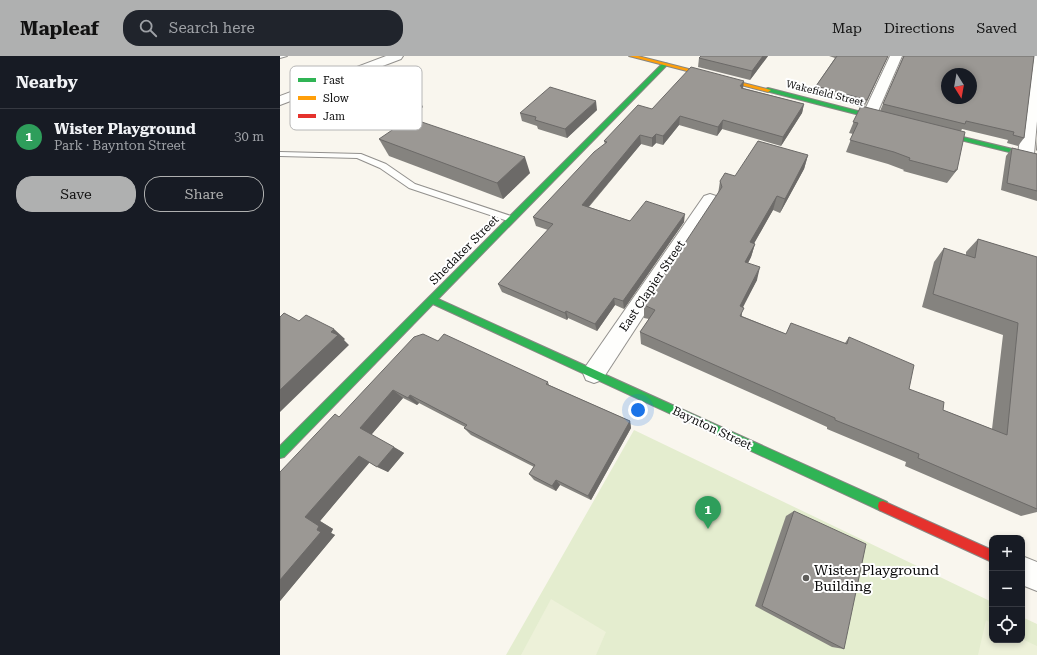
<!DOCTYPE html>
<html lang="en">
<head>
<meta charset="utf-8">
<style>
  :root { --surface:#171b24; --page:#20242c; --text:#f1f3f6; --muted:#9ea1a6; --line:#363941; --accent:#afb0b0 }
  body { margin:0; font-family:"Roboto Serif",serif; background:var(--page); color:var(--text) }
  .controls { position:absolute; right:12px; bottom:12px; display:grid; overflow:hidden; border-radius:8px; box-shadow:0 2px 6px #0003 }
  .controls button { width:36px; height:36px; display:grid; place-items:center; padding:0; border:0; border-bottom:1px solid var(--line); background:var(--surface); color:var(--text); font:20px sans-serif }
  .compass { position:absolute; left:661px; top:12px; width:36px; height:36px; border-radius:50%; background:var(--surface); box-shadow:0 2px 6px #0003; rotate:169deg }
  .you { position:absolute; left:358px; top:354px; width:14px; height:14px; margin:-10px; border:3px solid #fff; border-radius:50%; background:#1a73e8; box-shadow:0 0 0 6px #1a73e833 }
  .badge { display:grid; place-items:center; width:26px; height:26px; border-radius:50%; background:var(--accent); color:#fff; font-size:13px; font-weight:700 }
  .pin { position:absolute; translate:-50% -33px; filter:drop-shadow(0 1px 2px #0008) }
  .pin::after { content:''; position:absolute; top:21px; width:14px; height:12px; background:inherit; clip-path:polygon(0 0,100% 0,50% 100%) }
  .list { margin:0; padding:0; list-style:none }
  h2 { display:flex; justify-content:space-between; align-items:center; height:52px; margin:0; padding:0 16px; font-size:17px }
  h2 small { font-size:13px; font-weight:400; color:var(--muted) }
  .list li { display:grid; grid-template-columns:26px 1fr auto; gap:12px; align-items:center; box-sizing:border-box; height:56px; padding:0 16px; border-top:1px solid var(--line) }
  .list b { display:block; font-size:15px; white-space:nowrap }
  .list p { margin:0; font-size:13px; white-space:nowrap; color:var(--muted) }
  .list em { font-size:13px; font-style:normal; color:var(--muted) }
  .actions { display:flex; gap:8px; padding:12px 16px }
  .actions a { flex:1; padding:9px 0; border:1px solid var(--accent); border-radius:16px; text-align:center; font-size:14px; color:var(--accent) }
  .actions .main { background:var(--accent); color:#111 }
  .icon { flex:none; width:22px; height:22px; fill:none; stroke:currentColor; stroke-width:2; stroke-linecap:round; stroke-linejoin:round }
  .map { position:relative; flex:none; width:757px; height:599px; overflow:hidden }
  header { display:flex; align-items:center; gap:24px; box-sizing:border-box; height:56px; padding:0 20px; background:var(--accent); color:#111 }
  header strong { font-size:19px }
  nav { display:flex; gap:22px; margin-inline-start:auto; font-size:14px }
  .search { width:280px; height:36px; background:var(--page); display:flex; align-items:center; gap:10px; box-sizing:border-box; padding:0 14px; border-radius:16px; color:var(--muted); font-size:15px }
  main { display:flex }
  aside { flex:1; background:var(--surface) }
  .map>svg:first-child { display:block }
  .green { fill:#e4edcf }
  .pitch { fill:#edf1d9 }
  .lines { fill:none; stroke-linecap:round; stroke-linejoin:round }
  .lane-casing { stroke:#92908d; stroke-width:2 }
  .street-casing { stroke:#92908d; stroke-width:2 }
  .fast-casing { stroke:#888783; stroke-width:2 }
  .slow-casing { stroke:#888783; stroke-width:2 }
  .jam-casing { stroke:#888783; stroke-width:2 }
  .lane { fill:#fefefc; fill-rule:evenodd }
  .street { fill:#fefefc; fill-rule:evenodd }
  .fast { fill:#30b455; fill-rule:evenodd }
  .slow { fill:#ff9f0a; fill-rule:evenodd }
  .jam { fill:#e5322d; fill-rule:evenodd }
  .wall { fill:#85837f }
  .shaded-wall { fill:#6c6a68 }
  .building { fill:#9b9894; stroke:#6c6a68; fill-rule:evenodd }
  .poi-dot { fill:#5e5d5a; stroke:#fff; stroke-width:1.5 }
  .labels { text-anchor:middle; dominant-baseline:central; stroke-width:4; stroke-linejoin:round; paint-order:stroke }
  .far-street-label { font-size:10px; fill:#0a0a0a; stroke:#fff }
  .street-label { font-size:12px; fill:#0a0a0a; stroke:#fff }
  .near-poi-label { font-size:14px; fill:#0a0a0a; stroke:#fff; text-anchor:start }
  .key { fill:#fff; stroke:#b6b6b6; stroke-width:1 }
  .key-label { font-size:11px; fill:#0a0a0a }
</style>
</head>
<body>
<header>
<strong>Mapleaf</strong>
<div class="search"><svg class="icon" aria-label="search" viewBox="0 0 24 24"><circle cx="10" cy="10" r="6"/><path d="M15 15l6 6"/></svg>Search here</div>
<nav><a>Map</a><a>Directions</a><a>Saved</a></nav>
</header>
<main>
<aside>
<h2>Nearby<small></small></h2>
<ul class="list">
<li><span class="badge" style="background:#2e9e5b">1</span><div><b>Wister Playground</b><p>Park · Baynton Street</p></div><em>30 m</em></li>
</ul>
<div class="actions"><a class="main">Save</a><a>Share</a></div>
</aside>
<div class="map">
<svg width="757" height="599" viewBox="0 0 757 599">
  <rect width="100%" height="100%" fill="#f9f6ee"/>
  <polygon class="green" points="354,374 712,546 712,584 742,584 742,561 757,568 757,599 226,599"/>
  <g class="pitch">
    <polygon points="271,543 326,576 316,599 241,599"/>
    <polygon points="706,564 712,568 712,584 742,583 757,590 757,599 698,599"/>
  </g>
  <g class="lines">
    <defs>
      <g id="lane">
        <polygon points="0,0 7,0 0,2"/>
        <polygon points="10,39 14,39 33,50 82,70 75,72 27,54 10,41"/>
        <polygon points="0,96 81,98 106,108 135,128 234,161 235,163 231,166 129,132 100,112 77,102 0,100"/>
      </g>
      <g id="street">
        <polygon points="106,0 123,0 121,3 0,49 0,40"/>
        <polygon points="610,0 622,0 596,60 594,63 584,63 582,60"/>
        <polygon points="751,0 757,0 757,65 754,98 752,101 746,103 740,101 738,98"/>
        <polygon points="430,138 436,140 439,144 322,324 314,327 306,324 303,317 306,310 424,140"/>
        <polygon points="742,500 757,506 757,535 742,529"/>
      </g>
      <g id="fast">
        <polygon points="383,7 388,8 158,243 607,446 608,450 607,454 603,455 599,454 153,248 4,401 0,402 0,390"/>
        <polygon points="488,32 609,63 610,64 607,66 486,35 486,33"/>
        <polygon points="654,74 757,99 757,103 652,77 651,76"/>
      </g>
      <polygon id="slow" points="349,0 358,0 491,34 488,36"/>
      <polygon id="jam" points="603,445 712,494 712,506 599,454 598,450 599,446"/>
    </defs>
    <use href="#lane" class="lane-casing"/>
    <use href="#street" class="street-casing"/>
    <use href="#fast" class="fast-casing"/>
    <use href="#slow" class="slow-casing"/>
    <use href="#jam" class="jam-casing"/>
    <use href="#lane" class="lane"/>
    <use href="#street" class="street"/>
    <use href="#fast" class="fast"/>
    <use href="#slow" class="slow"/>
    <use href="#jam" class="jam"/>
  </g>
  <g class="wall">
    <polygon points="421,0 488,0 470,24 418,11 419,2"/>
    <polygon points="549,0 608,0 584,51 600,55 623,1 623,0 754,0 744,82 738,90 727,87 728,84 682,73 681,75 677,114 667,127 623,115 624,114 608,108 566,96 573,78 569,77 580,51 534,38 536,30 555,2"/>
    <polygon points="463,32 524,48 522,57 501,90 442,73 437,80 399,69 383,89 376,87 372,91 361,88 309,151 350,165 404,166 344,253 335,249 317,275 288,262 287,264 222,236 218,228 268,174 256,170 253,161 325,88 324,85 372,53"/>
    <polygon points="54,36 143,51 119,68 61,48"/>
    <polygon points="317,54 287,82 258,73 257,70 242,65 240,57"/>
    <polygon points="757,82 757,95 756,94"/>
    <polygon points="99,83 250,117 223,143 109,100"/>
    <polygon points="732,92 757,98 757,145 721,134 726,100"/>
    <polygon points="528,99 524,113 500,157 493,154 474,187 475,188 471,201 468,207 477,224 462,251 462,260 506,278 565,287 569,281 629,333 663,354 712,373 723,279 642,251 654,206 664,192 686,199 686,196 698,183 757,201 757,456 741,460 625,410 626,406 547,373 547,371 525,361 361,288 360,276 369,263 364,262 364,249 438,138 440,125 455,120"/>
    <polygon points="158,285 268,326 269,329 350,365 351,372 311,444 280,429 276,435 254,424 249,418 254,411 191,379 184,372 185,371 139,347 137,349 123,342 91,379 124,397 108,416 89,406 40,465 53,473 51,477 55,479 0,545 0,416 59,361"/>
    <polygon points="514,455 564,593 552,591 475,550 506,460"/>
  </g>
  <g class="shaded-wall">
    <polygon points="483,0 488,0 470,24 472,15"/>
    <polygon points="608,0 584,52 587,44"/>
    <polygon points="464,25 463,33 460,30"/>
    <polygon points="138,40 143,51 119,68 113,56"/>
    <polygon points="316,45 317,54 287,82 285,73"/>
    <polygon points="524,48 522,57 501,90 503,81"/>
    <polygon points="400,60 399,69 383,89 383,80"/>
    <polygon points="443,64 442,73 437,80 438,71"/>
    <polygon points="376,78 376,87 372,91 372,82"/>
    <polygon points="360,79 361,88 303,157 302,149"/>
    <polygon points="528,99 524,113 500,157 505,143"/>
    <polygon points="245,101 250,117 223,143 217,127"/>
    <polygon points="497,140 493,154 467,200 470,186"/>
    <polygon points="405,158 404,166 344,253 343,245"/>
    <polygon points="475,188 471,201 462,219 465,206"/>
    <polygon points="480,211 477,224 457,263 460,250"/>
    <polygon points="334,242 335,249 317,275 315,268"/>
    <polygon points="286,255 288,262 287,264 285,257"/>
    <polygon points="54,273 65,283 64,284 69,289 0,356 0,334"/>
    <polygon points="113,334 123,342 91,379 80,372"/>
    <polygon points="130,339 139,347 137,349 128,342"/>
    <polygon points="350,365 351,372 311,444 308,440"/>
    <polygon points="114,391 124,397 108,416 97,411"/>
    <polygon points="79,400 90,406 40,465 53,473 51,477 55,479 0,545 0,524 37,474 25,461"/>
    <polygon points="276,424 280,429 276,435 272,430"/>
  </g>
  <g class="building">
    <polygon points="421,0 483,0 472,15 419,2"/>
    <polygon points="557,0 608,0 587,44 536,30"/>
    <path d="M624,0h130l-10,82 -11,-3 1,-3 -48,-11 -1,3 -82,-20zM667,18h24v24h-24z"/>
    <polygon points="411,11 464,25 460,30 462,31 461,32 524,48 503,81 443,64 438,71 400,60 383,80 376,78 372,82 360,79 302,149 350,165 366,145 405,158 343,245 334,242 315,268 286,255 285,257 218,228 273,168 253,161 314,96 327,86 324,85 358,49 372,53"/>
    <polygon points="270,31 316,45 285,73 255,64 256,61 240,57"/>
    <polygon points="581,50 685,76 677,114 675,114 675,116 629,104 630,102 614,96 570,84 578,67 573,66"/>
    <polygon points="130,62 245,101 217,127 99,83"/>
    <polygon points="478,85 528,99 505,143 497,140 470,186 475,188 465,206 480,211 460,250 464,252 460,260 506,278 511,267 567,288 569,281 634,309 629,333 664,346 663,354 727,379 738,267 653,238 664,192 695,202 698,183 757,201 757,453 638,402 639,398 555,364 555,362 532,352 360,276 375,254 364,249 442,131 440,125 445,117 455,120"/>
    <polygon points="732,92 757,98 757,135 727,127"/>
    <polygon points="4,257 19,265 26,259 54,273 51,276 58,279 0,334 0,261"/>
    <polygon points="143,278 158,285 164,278 268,326 266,328 350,365 308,440 276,424 272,430 249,418 255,409 184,372 187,369 130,339 128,342 113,334 80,372 114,391 97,411 79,400 25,461 39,470 37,474 41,476 0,524 0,416 55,358 59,361 134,281"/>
    <polygon points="514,455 586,488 564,593 482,550"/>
  </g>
  <circle class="poi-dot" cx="526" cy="522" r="4"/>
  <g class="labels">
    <g class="far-street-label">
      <text transform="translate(545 37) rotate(14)">Wakefield Street</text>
    </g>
    <g class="street-label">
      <text transform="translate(184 194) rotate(-45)">Shedaker Street</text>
      <text transform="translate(372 230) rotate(-56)">East Clapier Street</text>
      <text transform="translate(432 372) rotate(25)">Baynton Street</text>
    </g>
    <g class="near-poi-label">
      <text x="534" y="514">Wister Playground<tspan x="534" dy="16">Building</tspan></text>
    </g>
  </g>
  <rect x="10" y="10" width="132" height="64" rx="6" class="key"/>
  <rect x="18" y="22" width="18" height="4" fill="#30b455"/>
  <rect x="18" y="40" width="18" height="4" fill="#ff9f0a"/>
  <rect x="18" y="58" width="18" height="4" fill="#e5322d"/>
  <g class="key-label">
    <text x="43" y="28">Fast</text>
    <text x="43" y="46">Slow</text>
    <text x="43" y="64">Jam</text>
  </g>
</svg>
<div class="controls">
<button>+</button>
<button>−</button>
<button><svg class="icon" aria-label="locate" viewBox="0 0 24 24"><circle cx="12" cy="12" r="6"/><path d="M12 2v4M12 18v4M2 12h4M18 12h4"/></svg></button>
</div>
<svg class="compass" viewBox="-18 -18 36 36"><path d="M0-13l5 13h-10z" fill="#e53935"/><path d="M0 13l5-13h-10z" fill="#9ea1a6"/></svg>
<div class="you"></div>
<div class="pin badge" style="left:428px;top:473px;background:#2e9e5b">1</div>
</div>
</main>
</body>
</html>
